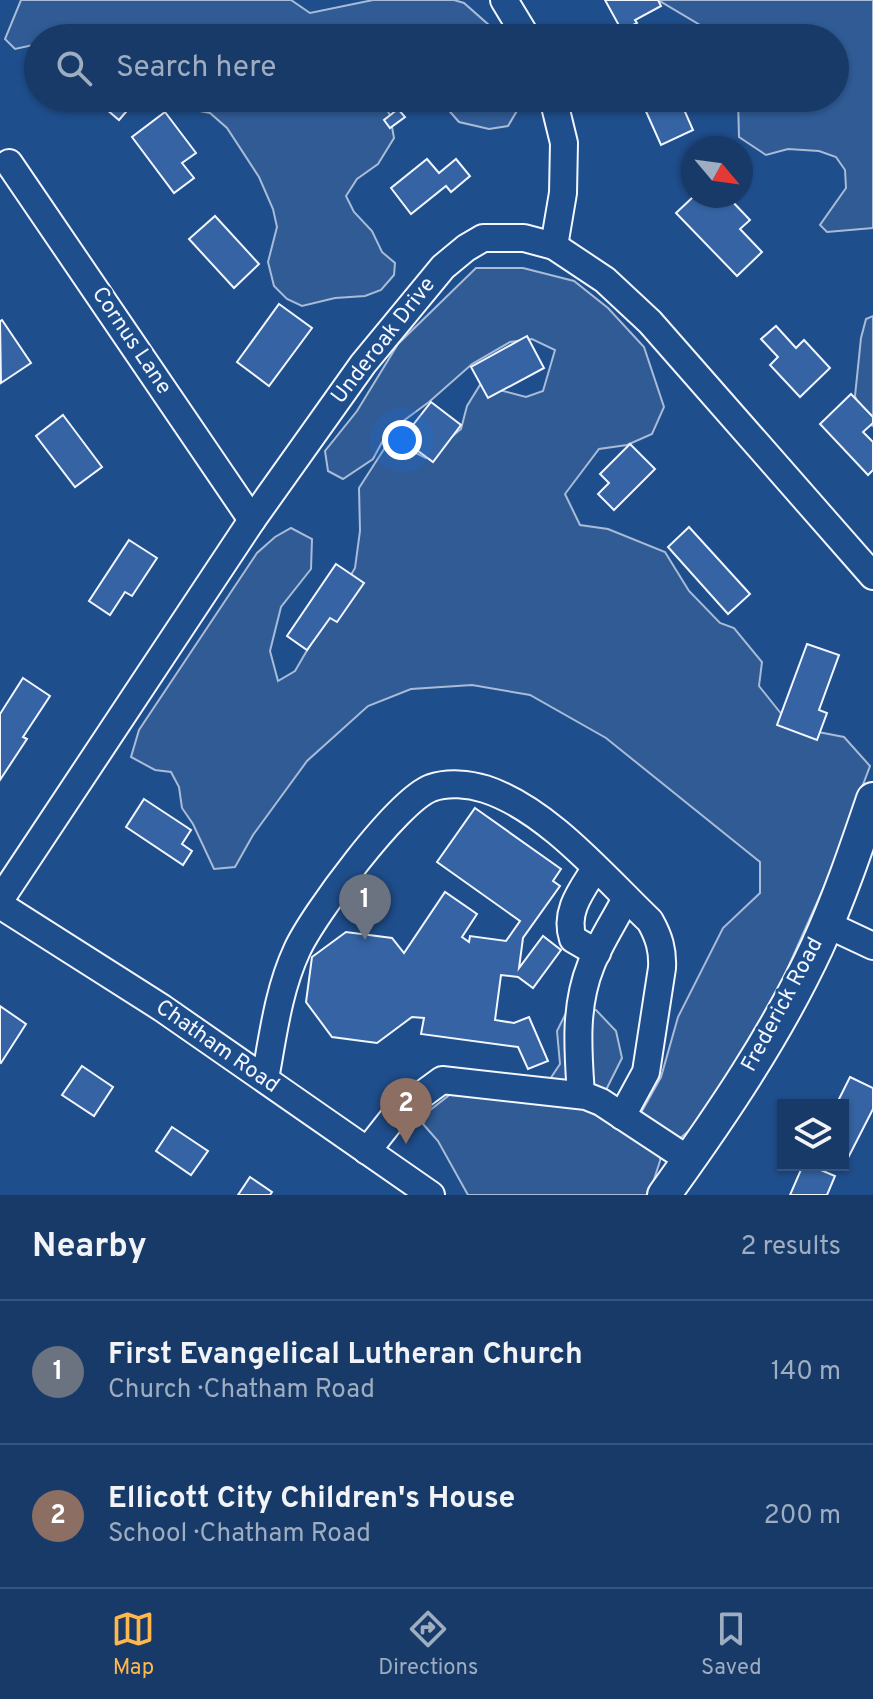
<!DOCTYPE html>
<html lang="en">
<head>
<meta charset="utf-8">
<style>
  :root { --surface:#173a69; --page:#244571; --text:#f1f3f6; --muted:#9eadc0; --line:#36547d; --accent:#ffb74d }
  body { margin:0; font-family:Overpass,sans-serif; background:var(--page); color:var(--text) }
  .controls { position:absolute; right:24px; bottom:24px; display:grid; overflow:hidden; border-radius:0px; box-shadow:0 2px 6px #0004 }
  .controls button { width:72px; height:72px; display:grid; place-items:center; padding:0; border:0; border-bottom:2px solid var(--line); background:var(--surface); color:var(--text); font:40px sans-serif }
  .compass { position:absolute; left:681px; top:136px; width:72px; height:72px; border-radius:50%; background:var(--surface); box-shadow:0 2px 6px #0004; rotate:119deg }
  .you { position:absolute; left:402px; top:440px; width:28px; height:28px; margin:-20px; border:6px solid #fff; border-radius:50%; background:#1a73e8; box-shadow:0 0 0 12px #1a73e833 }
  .badge { display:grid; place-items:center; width:52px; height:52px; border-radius:50%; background:var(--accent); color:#fff; font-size:26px; font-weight:700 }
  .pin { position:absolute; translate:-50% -66px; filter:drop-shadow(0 2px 4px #0008) }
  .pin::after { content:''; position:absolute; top:42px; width:28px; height:24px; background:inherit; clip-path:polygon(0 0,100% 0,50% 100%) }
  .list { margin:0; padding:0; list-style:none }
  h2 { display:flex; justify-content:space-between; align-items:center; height:104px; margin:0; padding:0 32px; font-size:34px }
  h2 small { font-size:26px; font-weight:400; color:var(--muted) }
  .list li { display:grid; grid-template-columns:52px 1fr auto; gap:24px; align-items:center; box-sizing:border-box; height:144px; padding:0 32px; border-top:2px solid var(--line) }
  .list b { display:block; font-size:30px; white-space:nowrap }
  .list p { margin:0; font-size:26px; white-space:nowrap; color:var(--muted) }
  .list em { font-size:26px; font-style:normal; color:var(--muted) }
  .icon { flex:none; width:44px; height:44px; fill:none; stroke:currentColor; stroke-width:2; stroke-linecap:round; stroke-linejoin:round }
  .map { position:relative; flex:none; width:873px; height:1195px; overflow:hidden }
  .search { position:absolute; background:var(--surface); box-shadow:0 2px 6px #0004; left:24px; right:24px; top:24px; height:88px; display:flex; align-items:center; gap:20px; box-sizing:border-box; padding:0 28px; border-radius:44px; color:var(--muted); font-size:30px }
  .sheet { height:392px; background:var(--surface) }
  nav { display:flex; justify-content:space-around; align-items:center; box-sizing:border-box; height:112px; border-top:2px solid var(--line); background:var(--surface); font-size:22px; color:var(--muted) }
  nav a { display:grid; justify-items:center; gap:4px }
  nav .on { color:var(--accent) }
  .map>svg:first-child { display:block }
  .built { fill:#305b95; stroke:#a8bbd7; stroke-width:2 }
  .building { fill:#3563a3; stroke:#f2f6ff; stroke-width:2 }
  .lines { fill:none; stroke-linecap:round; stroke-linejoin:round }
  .minor-casing { stroke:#f2f6ff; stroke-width:30 }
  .major-casing { stroke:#f2f6ff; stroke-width:36 }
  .minor { stroke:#1f4e8c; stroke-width:26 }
  .major { stroke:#1f4e8c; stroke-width:32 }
  .labels { text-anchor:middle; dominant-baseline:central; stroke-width:6; stroke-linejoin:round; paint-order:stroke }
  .street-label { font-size:22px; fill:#f2f6ff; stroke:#1f4e8c }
</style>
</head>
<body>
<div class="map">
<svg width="873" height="1195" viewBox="0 0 873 1195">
  <rect width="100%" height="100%" fill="#1f4e8c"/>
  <g class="built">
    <polygon points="21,0 291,0 310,13 373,0 454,0 464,3 490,26 497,38 38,38 38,44 15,49 5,39"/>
    <polygon points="658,0 873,0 873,228 827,232 820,225 846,188 845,170 836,157 819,151 788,149 766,155 739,137 738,98 835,98 835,38 722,38"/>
    <polygon points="171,98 380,98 390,115 394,138 378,164 357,179 346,196 354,212 372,231 382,252 395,263 394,275 381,290 365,296 335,298 302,306 287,299 274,286 268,262 277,227 273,209 259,177 227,128 210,113 190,109"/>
    <polygon points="438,98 520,98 521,104 508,126 489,129 459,122"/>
    <polygon points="476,268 523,268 574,281 608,308 644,347 664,407 652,434 627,445 599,449 565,494 580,525 608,529 665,552 689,591 720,623 734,628 762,662 759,686 787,721 813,731 844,737 870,766 828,878 782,981 705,1117 678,1140 663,1138 660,1161 649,1195 468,1195 438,1141 423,1124 429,1111 457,1089 546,1085 560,1064 557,1031 568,1009 596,1010 616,1031 622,1058 604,1094 617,1112 642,1111 661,1077 678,1017 723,928 760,893 760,862 606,738 530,695 472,685 411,689 368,706 307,761 253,835 235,867 214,869 193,824 182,808 179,787 171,772 155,770 131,757 139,730 257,553 275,537 291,528 312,539 311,569 281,607 270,651 278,681 295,671 355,568 360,531 359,488 386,446 402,446 426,458 461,429 467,406 480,385 526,397 543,391 555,350 532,339 510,342 472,364 429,402 387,433 373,459 343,479 328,471 325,451 357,411 398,344"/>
    <polygon points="873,316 873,426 865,421 855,396 861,338 866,319"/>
  </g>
  <g class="building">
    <polygon points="605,0 658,0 661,6 635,20 637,23 622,31"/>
    <polygon points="394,27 402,38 378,38"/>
    <polygon points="93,98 138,98 119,120"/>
    <polygon points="640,98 679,98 693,130 661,145"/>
    <polygon points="398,109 405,117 390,128 384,120"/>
    <polygon points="165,112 196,153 182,163 194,178 174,193 132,137"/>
    <polygon points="427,159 439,173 456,159 470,176 451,192 446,186 411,214 391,188"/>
    <polygon points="694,196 709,196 718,206 728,197 750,220 740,229 762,252 737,276 676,213"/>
    <polygon points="215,216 259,264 234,288 189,239"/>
    <polygon points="279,304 312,328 269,386 237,362"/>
    <polygon points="2,320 31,363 1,383 0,321"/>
    <polygon points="776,326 796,348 804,340 830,368 800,397 770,365 778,357 761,339"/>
    <polygon points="527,336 544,368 488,398 471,367"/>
    <polygon points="851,394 873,417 873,423 863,432 873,442 873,470 868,475 820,424"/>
    <polygon points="431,402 461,425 433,462 402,439"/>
    <polygon points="63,415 102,467 75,487 36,436"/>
    <polygon points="630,444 655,469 614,510 598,494 609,483 600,474"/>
    <polygon points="689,527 750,594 728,614 668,547"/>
    <polygon points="129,540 157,558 132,596 125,592 110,615 89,601"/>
    <polygon points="336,564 364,583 337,622 330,618 307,650 287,636"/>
    <polygon points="807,644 839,655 819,710 827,713 817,740 777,725"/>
    <polygon points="23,678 50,696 23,737 27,739 0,780 0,714"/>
    <polygon points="144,799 191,830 182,844 192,851 183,865 126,827"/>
    <polygon points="475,808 561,869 553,881 560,886 523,938 519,968 543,936 561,950 533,988 518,977 501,975 495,1020 514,1023 529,1017 548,1061 528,1069 518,1047 421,1034 424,1018 412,1017 377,1043 332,1037 306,1002 312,957 346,932 392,938 404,953 445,892 477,914 462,937 469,942 470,936 506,941 520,921 437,862"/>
    <polygon points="0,1006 26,1024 1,1063 0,1062"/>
    <polygon points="82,1066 113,1087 94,1116 62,1095"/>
    <polygon points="850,1077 873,1088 873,1109 848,1158 843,1156 843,1105 836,1105"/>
    <polygon points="172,1127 208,1151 191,1175 156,1151"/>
    <polygon points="803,1165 809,1165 835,1176 827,1195 790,1195"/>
    <polygon points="250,1177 272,1192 270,1195 238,1195"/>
  </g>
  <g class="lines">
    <defs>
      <g id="minor">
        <polyline points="504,0 527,38"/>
        <polyline points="553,98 564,143 563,193 554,246"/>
        <polyline points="9,163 252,520"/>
        <path d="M595,869c-14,22 -31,43 -22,70l24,14"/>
        <polyline points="0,900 252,520 363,364 443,267 466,248 483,238 524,238 554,246 605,280 650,322 873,576"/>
        <polyline points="0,905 162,1008 431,1195"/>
        <polyline points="826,924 873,946"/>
        <path d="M265,1079c8,-43 13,-88 32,-129 16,-35 100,-149 134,-162 17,-6 38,-4 54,1 62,20 119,88 165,132 9,16 13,29 12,47l-16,104 -24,44"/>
        <path d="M581,1095c-3,-44 -7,-88 10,-130 9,-23 24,-45 35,-67"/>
        <polyline points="367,1151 397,1113 442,1080 586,1096 601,1102 689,1160"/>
      </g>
      <path id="major" d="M664,1195c57,-79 112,-160 153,-248 22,-48 39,-98 56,-148"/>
    </defs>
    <use href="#minor" class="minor-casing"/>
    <use href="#major" class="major-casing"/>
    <use href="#minor" class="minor"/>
    <use href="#major" class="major"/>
  </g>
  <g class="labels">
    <g class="street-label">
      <text transform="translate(131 341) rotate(56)">Cornus Lane</text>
      <text transform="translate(384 341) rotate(-52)">Underoak Drive</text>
      <text transform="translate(783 1005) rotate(-62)">Frederick Road</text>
      <text transform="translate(217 1047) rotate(35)">Chatham Road</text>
    </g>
  </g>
</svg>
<div class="controls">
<button><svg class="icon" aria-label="layers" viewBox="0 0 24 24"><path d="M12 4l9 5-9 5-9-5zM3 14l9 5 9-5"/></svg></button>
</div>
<svg class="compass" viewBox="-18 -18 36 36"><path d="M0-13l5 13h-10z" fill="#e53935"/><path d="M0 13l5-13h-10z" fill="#9eadc0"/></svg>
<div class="you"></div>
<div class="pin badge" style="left:365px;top:940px;background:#6b7280">1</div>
<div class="pin badge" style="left:406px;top:1144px;background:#8d6e63">2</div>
<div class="search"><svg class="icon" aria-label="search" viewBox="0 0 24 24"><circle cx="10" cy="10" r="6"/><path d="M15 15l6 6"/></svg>Search here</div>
</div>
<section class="sheet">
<h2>Nearby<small>2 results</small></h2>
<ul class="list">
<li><span class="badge" style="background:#6b7280">1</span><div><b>First Evangelical Lutheran Church</b><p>Church · Chatham Road</p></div><em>140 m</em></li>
<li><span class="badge" style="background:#8d6e63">2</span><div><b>Ellicott City Children's House</b><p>School · Chatham Road</p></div><em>200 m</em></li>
</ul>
</section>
<nav>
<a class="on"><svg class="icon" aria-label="map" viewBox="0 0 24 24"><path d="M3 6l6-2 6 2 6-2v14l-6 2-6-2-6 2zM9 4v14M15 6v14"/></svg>Map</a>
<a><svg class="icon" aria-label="directions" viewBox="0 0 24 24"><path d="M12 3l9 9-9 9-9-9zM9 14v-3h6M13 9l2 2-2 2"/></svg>Directions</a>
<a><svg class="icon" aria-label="saved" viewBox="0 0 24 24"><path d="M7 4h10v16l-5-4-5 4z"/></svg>Saved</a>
</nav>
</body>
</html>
